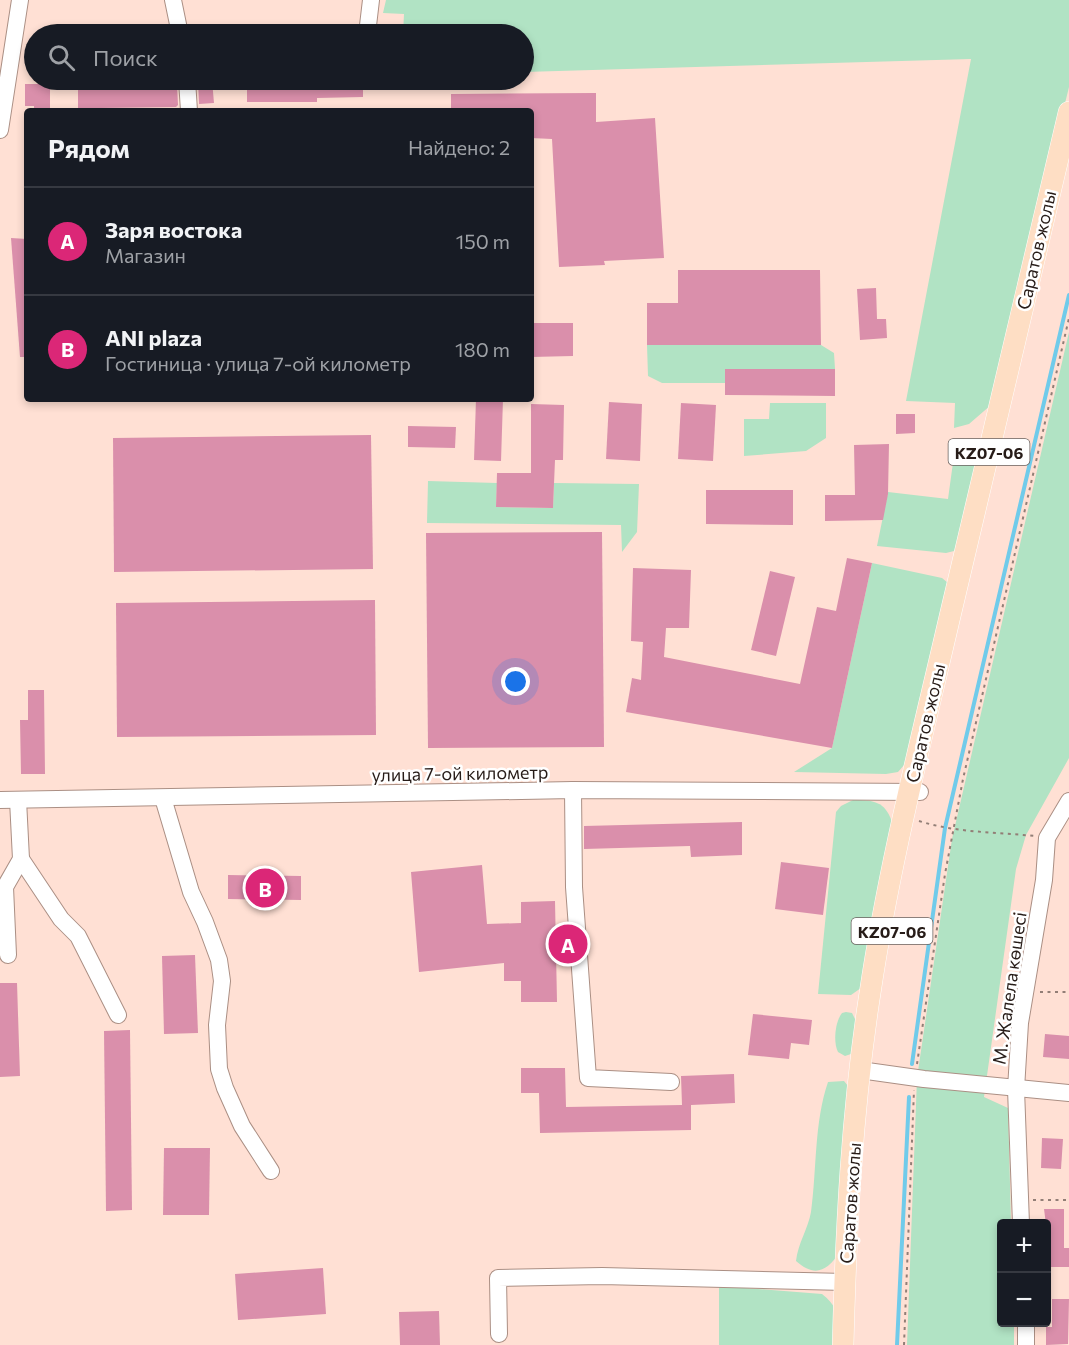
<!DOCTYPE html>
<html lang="ru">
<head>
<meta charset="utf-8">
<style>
  :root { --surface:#171b24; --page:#20242c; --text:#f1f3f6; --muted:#9ea1a6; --line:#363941; --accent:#db2777 }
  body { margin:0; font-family:Commissioner,sans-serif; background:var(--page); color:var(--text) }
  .controls { position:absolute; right:18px; bottom:18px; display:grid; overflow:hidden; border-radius:6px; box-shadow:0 3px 9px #0003 }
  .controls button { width:54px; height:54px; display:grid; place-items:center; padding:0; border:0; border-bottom:2px solid var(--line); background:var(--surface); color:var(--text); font:30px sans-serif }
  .you { position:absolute; left:516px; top:682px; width:21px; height:21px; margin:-15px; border:4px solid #fff; border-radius:50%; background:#1a73e8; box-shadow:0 0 0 9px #1a73e833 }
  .badge { display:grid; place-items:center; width:39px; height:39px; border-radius:50%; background:var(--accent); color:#fff; font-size:20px; font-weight:700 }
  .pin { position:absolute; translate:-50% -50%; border:3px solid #fff; box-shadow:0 2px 6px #0006 }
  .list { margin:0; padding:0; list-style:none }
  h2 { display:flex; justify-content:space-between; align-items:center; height:78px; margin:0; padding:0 24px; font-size:26px }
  h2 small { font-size:20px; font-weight:400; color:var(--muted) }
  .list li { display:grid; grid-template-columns:39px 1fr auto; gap:18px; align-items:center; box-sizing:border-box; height:108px; padding:0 24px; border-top:2px solid var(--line) }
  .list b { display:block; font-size:22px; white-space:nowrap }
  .list p { margin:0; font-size:20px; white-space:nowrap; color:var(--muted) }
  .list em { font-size:20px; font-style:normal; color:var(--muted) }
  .icon { flex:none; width:33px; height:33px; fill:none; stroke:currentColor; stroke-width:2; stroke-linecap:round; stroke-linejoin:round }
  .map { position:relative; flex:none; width:1069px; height:1345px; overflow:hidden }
  .search { position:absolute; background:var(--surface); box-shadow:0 3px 9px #0003; left:24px; top:24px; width:510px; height:66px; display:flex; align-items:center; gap:15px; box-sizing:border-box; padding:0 21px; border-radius:33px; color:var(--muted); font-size:22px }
  .panel { position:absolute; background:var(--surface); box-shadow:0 3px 9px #0003; left:24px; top:108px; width:510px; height:294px; border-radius:6px }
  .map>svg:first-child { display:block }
  .green { fill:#b1e3c4 }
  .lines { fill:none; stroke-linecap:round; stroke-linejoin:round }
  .stream { stroke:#70cbea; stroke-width:4 }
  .building { fill:#da8fab }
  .minor-casing { stroke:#ab8f84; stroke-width:18 }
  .major-casing { stroke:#fff; stroke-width:22 }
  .path { stroke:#927e76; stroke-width:2; stroke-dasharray:3 4.5; stroke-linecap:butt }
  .minor { stroke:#fff; stroke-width:16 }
  .major { stroke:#fedec4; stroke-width:21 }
  .labels { text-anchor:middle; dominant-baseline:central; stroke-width:5; stroke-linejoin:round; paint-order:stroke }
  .shield { fill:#fff; stroke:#68605d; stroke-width:1.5 }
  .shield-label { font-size:16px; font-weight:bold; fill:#271c18 }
  .street-label { font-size:18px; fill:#271c18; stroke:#fff }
</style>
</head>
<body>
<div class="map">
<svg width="1069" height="1345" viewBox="0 0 1069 1345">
  <rect width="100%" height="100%" fill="#ffe0d4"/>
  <g class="green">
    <polygon points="386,0 1069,0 1069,87 991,405 969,424 954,428 955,403 906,401 971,59 524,72 524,34 403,34 404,14 383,13"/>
    <polygon points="1069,332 1069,758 1026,835 1016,869 984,1097 1008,1108 1011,1223 1002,1224 1002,1322 1014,1323 1014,1345 907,1345 917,1078 952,839"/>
    <polygon points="647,345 821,345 834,353 835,369 725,369 725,383 662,383 648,376"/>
    <polygon points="770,403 826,403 826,438 806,451 744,456 744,419 769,419"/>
    <polygon points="955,448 980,456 962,540 954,551 946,553 877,546 888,492 948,499"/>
    <polygon points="428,481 497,483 496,507 553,508 554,483 639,484 637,532 622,552 621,525 427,523"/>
    <polygon points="872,563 942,578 948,583 911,757 898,772 886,774 794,772 832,748"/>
    <path d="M853,800c20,0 32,1 39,22l-31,166 -10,7 -33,-1 18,-182 5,-6z"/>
    <path d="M846,1012l6,1 5,10 -3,30 -9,3 -7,-4c-5,-10 -3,-30 4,-39z"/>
    <path d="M844,1081l4,5 -8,166c-13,19 -25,26 -44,9 2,-18 12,-32 15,-49 6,-44 3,-89 17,-130z"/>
    <path d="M719,1286l103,8c20,15 15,28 15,51h-118z"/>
  </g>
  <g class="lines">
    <g class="stream">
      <polyline points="912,1064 945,828 1069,295"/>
      <polyline points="897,1345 909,1097"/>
    </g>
  </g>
  <g class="building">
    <polygon points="198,80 212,80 214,103 199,104"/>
    <polygon points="247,80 363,80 363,97 317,98 317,102 247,102"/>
    <polygon points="25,84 50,84 50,111 34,111 34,106 25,106"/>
    <polygon points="177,84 178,105 176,107 101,108 101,111 78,111 78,85"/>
    <polygon points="596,93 596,122 655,118 664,258 604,261 605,265 559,267 552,139 531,138 531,111 451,111 451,94"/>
    <polygon points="11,238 27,239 27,357 20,357"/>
    <polygon points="678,270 820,270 821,345 647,345 647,303 678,303"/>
    <polygon points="876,288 877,319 886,319 887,338 860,340 857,289"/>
    <polygon points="531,323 573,323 573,356 531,357"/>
    <polygon points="725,369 835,369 835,396 725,395"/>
    <polygon points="476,399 503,399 501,461 474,460"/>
    <polygon points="609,402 642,404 640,461 606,459"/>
    <polygon points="681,403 716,405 713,461 678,459"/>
    <polygon points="531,404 564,405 563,460 555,460 553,508 496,507 497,473 531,473"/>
    <polygon points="896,414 915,414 915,433 896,434"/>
    <polygon points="408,426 456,427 455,448 408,447"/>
    <polygon points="371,435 373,569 114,572 113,438"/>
    <polygon points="889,444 888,494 883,520 825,521 825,495 855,495 854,445"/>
    <polygon points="706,490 793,490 793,525 706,524"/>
    <polygon points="602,532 604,747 428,748 426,533"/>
    <polygon points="847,558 872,563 832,748 626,712 632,678 641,680 643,642 631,641 633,568 691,570 689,628 666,628 664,657 800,684 817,607 836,611"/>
    <polygon points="770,571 795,577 776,656 751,650"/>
    <polygon points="375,600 376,735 117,737 116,603"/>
    <polygon points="28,690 44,690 45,774 21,774 20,720 28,720"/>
    <polygon points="742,822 742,855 691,857 690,846 584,849 584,826"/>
    <polygon points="781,862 829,868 823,915 775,909"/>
    <polygon points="482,865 487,924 521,923 521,902 555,901 557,1002 521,1002 521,981 504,981 504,963 419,972 411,872"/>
    <polygon points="228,875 301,876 301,900 228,899"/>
    <polygon points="195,955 198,1033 164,1034 162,956"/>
    <polygon points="0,983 17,983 20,1076 0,1077"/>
    <polygon points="753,1014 812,1020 809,1045 791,1043 789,1059 748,1055"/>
    <polygon points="130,1030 132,1210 106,1211 104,1031"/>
    <polygon points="1045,1034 1069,1036 1069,1059 1043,1057"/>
    <polygon points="521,1068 565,1068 566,1107 682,1105 681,1076 734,1074 735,1103 691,1105 691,1130 540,1133 539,1093 521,1093"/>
    <polygon points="1042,1138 1063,1139 1061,1169 1041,1168"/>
    <polygon points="164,1148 210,1148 209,1215 163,1215"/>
    <polygon points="1044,1209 1064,1209 1064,1248 1069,1248 1069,1267 1051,1267 1051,1232 1047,1232"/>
    <polygon points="323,1268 326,1314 238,1320 235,1274"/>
    <polygon points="1052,1299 1069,1299 1068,1344 1046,1345 1046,1327 1052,1327"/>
    <polygon points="439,1311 440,1345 400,1345 399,1312"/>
  </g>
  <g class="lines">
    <defs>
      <g id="minor">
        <polyline points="173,0 180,34"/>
        <polyline points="367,34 371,0"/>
        <polyline points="187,80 189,111"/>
        <polyline points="0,130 20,0"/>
        <polyline points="573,790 574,887 588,1078 671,1082"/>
        <polyline points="163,798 191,892 205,922 219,960 222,981 217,1025 219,1069 225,1088 242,1126 271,1171"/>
        <polyline points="0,800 573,790 920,792"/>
        <polyline points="21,859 61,919 78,936 118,1015"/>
        <polyline points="8,955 5,887 21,859 18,800"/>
        <polyline points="860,1070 924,1079 1069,1093"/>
        <polyline points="1021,1224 1016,1089 1020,1023 1044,880 1047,838 1069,801"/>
        <polyline points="1026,1322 1026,1345"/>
        <polyline points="499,1334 498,1278 602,1276 845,1282"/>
      </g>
      <path id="major" d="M843,1345c3,-117 9,-236 27,-352 19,-128 51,-252 80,-377 40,-168 79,-336 119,-504"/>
    </defs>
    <use href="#minor" class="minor-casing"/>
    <use href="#major" class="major-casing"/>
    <g class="path">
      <path d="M919,821c38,12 77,11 116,15"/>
      <polyline points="1040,992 1069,992"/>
      <polyline points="917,1064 945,874 963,779 1069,318"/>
      <polyline points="1033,1200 1069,1200"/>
      <polyline points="904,1345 914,1090"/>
    </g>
    <use href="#minor" class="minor"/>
    <use href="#major" class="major"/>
  </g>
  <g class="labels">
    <g class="shield">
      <rect x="948.5" y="439" width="81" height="26" rx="4.5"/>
      <rect x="851.5" y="918" width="81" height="26" rx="4.5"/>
    </g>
    <g class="shield-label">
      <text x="989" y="452">KZ07-06</text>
      <text x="892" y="931">KZ07-06</text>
    </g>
    <g class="street-label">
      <text transform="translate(1036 250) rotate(-77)">Саратов жолы</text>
      <text transform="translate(925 723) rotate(-77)">Саратов жолы</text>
      <text transform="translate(460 773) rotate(-1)">улица 7-ой километр</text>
      <text transform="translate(1009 988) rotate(-82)">М. Жалела көшесі</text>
      <text transform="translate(850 1203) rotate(-86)">Саратов жолы</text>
    </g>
  </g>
</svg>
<div class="controls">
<button>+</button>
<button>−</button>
</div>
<div class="you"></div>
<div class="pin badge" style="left:568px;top:944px">A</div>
<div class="pin badge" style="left:265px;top:888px">B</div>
<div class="search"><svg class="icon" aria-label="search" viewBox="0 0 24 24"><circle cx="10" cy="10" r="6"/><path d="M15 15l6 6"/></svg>Поиск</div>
<section class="panel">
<h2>Рядом<small>Найдено: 2</small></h2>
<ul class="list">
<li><span class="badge">A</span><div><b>Заря востока</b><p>Магазин</p></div><em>150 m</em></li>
<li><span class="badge">B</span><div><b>ANI plaza</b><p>Гостиница · улица 7-ой километр</p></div><em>180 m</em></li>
</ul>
</section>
</div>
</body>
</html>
